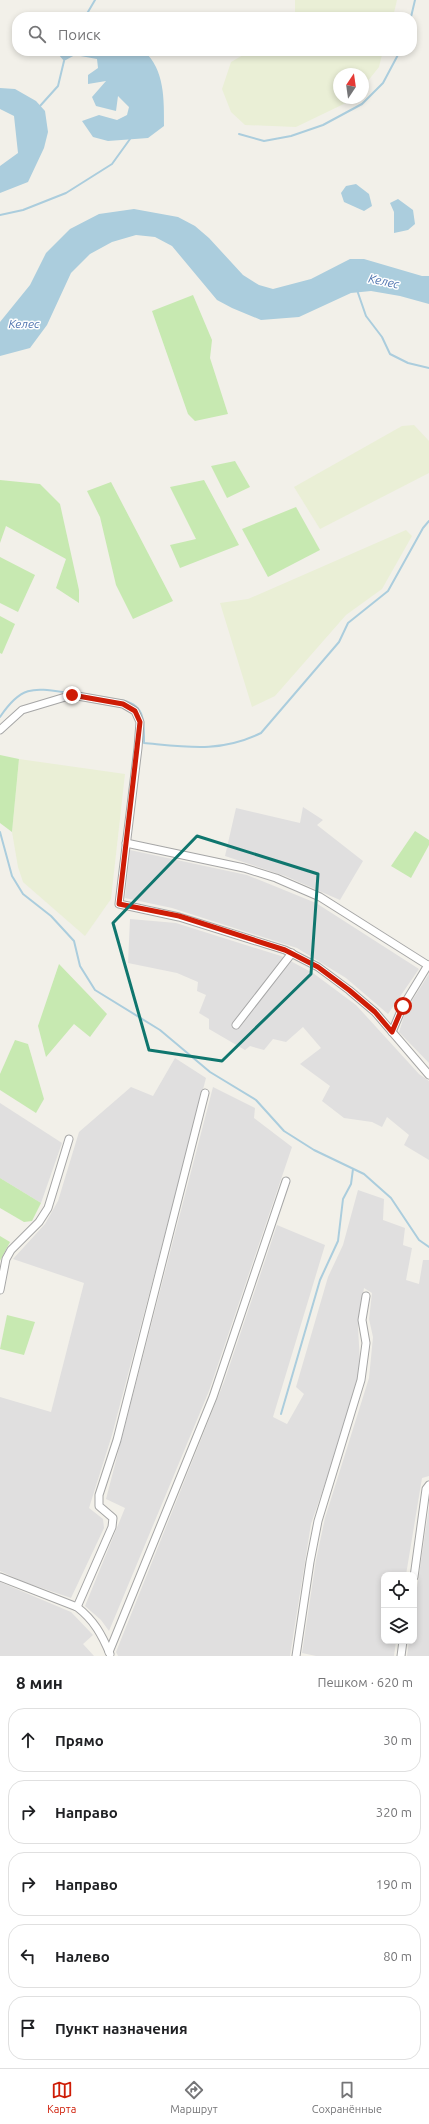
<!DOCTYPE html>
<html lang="ru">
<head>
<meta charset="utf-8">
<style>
  :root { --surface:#fff; --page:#f6f6f6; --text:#202124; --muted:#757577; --line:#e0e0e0; --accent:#ce1c06 }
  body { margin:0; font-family:Ubuntu,sans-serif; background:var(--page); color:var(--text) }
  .controls { position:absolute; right:12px; bottom:12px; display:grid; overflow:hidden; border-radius:8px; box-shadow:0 2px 6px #0003 }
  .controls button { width:36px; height:36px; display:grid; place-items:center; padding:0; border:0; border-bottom:1px solid var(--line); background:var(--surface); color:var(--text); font:20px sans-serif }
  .compass { position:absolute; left:333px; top:68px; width:36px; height:36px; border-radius:50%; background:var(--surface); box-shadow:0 2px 6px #0003; rotate:13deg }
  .stop { position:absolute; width:12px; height:12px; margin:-9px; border:3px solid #ce1c06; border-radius:50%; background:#fff }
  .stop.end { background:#ce1c06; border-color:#fff; box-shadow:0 1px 4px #0008 }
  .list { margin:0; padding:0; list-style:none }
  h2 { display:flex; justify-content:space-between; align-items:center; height:52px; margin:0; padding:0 16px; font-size:17px }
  h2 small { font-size:13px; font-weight:400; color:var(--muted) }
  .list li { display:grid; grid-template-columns:26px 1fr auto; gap:12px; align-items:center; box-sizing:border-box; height:64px; margin:0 8px 8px; padding:0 8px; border:1px solid var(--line); border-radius:16px }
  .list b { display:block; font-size:15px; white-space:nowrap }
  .list em { font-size:13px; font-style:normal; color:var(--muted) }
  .icon { flex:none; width:22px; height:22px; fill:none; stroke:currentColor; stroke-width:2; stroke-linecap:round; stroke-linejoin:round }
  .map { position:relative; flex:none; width:429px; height:1656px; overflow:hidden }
  .search { position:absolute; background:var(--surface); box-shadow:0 2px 6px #0003; left:12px; right:12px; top:12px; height:44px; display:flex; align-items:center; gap:10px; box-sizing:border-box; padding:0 14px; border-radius:16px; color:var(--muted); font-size:15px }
  .sheet { height:412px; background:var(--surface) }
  nav { display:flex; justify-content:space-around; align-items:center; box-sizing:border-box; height:56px; border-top:1px solid var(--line); background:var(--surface); font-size:11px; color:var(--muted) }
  nav a { display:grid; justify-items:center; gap:2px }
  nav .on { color:var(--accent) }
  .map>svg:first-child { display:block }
  .residential { fill:#e0dfdf }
  .farmland { fill:#eaefd6 }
  .grass { fill:#c7e9b1 }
  .water { fill:#abcddd }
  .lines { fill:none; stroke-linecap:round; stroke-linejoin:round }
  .stream { stroke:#abcddd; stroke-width:2 }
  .minor-casing { stroke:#a6a6a6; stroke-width:9 }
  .minor { stroke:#fff; stroke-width:7 }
  .route { stroke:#ce1c06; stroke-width:5 }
  .marked { fill:none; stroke:#0f766e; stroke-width:3; stroke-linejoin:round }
  .labels { text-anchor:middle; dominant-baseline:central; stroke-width:3; stroke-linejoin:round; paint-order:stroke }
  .water-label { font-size:12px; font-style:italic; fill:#5075b0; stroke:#fff }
</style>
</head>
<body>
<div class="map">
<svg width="429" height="1656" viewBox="0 0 429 1656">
  <rect width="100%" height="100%" fill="#f2f0e9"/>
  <g class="residential">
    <polygon points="303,807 323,820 317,825 363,861 340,900 285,876 225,856 236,808 300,823"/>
    <polygon points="130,850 247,875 316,903 419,969 388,1014 346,978 297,948 172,908 125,898"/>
    <polygon points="130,919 176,923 281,956 313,973 356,1005 419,1074 429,1081 429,1160 404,1145 409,1135 387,1117 382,1127 372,1122 344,1118 322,1101 330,1086 300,1064 321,1048 303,1027 286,1042 273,1039 264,1050 250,1046 245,1050 209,1029 209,1019 199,1013 206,995 197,991 198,982 177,973 128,963"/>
    <polygon points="429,974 429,1063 399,1032 406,1010"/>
    <polygon points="175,1058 206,1078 112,1435 89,1508 103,1519 104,1528 71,1598 24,1582 0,1571 0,1397 51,1412 84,1283 13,1259 45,1224 58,1201 79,1132 131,1087 153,1096"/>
    <polygon points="213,1087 255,1108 254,1118 292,1147 209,1391 109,1631 101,1620 85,1606 125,1508 106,1499"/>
    <polygon points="0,1103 62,1143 41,1203 0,1178"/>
    <polygon points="358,1190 384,1199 383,1220 405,1228 403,1245 412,1248 406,1280 419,1284 423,1260 429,1260 429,1476 422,1478 406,1575 384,1575 384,1641 396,1641 394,1656 316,1656 302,1653 316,1560 325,1518 369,1378 373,1337 369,1319 372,1293 364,1288 358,1327 361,1380 311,1524 290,1656 118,1656 116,1652 224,1382 277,1225 325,1245 273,1417 287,1424 304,1394 296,1387 328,1277 343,1245"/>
    <polygon points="429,1507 429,1656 407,1656 409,1641 414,1641 414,1608"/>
    <polygon points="0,1582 71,1612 93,1635 83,1644 94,1656 0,1656"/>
  </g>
  <g class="farmland">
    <polygon points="295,0 397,0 393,17 295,17"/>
    <polygon points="250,51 383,51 379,67 363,87 363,74 339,74 339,98 354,98 352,100 296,127 245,125 231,112 222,89 231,62"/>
    <polygon points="414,425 429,441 429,473 320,529 294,487 402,426"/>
    <polygon points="406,530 412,536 382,589 346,615 275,696 252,707 220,603 248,599"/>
    <polygon points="19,759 125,774 111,899 85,936 23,882 18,867 12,832"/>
  </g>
  <g class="grass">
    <polygon points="193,295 212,340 210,358 228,414 195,421 188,414 152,311"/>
    <polygon points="235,461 250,487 227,498 211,466"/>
    <polygon points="0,480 40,484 60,504 79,590 79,603 56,588 66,559 6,526 0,543"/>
    <polygon points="204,480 239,545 180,568 170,545 196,539 170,487"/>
    <polygon points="111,482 173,601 133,619 116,585 100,517 87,491"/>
    <polygon points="296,507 320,550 268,577 242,529"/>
    <polygon points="0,557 35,575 18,612 0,603"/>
    <polygon points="0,616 15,624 2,654 0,653"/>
    <polygon points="0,755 19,759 12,832 0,823"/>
    <polygon points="415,831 429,840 429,845 411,878 391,866"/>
    <polygon points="59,964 107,1014 90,1037 74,1024 46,1057 38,1026"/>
    <polygon points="15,1040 28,1044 44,1099 36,1113 0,1090 0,1074"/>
    <polygon points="0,1178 41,1203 32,1221 24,1222 0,1208"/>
    <polygon points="0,1236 10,1242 0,1261"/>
    <polygon points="7,1315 35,1322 24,1355 0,1349"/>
  </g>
  <g class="water">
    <path d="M62,51h82c21,19 20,49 20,75l-16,12 -40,3 -15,-4 -11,-16 17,-6 18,5 10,-5 2,-8 -11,-11 -2,15 -20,-5 -4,-9 14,-16 -18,3v-9l10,-7 -1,-9 -22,-4 -11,6 -5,-6z"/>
    <polygon points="0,88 15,89 36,101 45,111 48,132 44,148 28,182 0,193 0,166 18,153 14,116 0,109"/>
    <polygon points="356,184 369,194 372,206 364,211 344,202 341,193 346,186"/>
    <polygon points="398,199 413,210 415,224 408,230 394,233 394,212 390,203"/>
    <polygon points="134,209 178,217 195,226 209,238 243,275 259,285 273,289 311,279 350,259 364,259 422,276 429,276 429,304 400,296 371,291 351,293 299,317 261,320 232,308 217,300 172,246 155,237 136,235 112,242 90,254 71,273 47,325 30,348 0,356 0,322 30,285 46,253 70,229 99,214"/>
  </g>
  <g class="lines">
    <g class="stream">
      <polyline points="85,17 95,0"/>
      <polyline points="411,17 415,0"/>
      <polyline points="40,106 58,86 64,61"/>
      <polyline points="239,134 264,141 291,136 323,125 362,104 383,83 400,51"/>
      <polyline points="0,215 23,210 66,193 112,164 130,139"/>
      <polyline points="357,290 366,316 382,337 390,354 408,363 429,368"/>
      <path d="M120,700c26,4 24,22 24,43 43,4 76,10 117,-10l78,-91 9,-19 40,-32 35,-63 6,-7"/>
      <path d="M0,717c22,-33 34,-29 70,-24"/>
      <polyline points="0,832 12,876 23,894 51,916 74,941 80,966 95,990 160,1030 210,1072 256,1100 284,1131 314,1150 364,1174 391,1198 419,1240 429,1247"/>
      <polyline points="281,1414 320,1280 338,1241 343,1199 351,1184 353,1169"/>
    </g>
    <defs>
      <g id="minor">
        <polyline points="0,730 22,710 72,695 123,704 135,711 140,722 138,748 119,904 179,917 285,950 318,967 349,990 375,1012 429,1075"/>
        <polyline points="126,843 244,868 276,878 320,897 429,966"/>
        <polyline points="236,1025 292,953"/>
        <polyline points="392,1032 403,1006 428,965"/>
        <polyline points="0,1290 6,1259 11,1250 39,1222 48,1208 69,1139"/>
        <path d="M0,1577l77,30c17,13 25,28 33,47"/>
        <polyline points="414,1577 426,1489 429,1485"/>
        <polyline points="77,1607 112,1527 113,1518 99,1506 99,1495 117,1440 205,1093"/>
        <polyline points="109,1652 213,1397 286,1181"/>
        <polyline points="296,1656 310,1562 318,1521 361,1380 366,1343 362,1320 366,1296"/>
        <polyline points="401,1656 403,1641"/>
      </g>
    </defs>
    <use href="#minor" class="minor-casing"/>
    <use href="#minor" class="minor"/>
  </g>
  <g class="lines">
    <polyline class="route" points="72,695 123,704 135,711 140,722 119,904 179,916 285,950 318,967 349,990 375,1012 392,1032 403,1006"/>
  </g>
  <path class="marked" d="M197,836l121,38 -7,100 -89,87 -73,-11 -36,-127z"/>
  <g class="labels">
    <g class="water-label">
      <text transform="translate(384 281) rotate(12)">Келес</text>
      <text x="24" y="323">Келес</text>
    </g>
  </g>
</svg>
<div class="controls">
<button><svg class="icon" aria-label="locate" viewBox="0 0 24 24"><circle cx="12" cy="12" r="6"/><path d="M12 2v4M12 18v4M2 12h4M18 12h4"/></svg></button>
<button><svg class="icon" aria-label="layers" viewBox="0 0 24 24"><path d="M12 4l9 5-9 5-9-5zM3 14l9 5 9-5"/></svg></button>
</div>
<svg class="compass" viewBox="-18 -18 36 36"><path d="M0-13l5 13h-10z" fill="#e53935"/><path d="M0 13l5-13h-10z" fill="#757577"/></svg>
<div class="stop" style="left:403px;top:1006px"></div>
<div class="stop end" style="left:72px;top:695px"></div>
<div class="search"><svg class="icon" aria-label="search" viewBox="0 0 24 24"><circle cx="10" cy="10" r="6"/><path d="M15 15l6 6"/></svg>Поиск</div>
</div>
<section class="sheet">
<h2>8 мин<small>Пешком · 620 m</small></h2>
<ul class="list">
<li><svg class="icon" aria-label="ahead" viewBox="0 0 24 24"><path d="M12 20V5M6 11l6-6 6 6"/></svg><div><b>Прямо</b></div><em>30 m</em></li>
<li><svg class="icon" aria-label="right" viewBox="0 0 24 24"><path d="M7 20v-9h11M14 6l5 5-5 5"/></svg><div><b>Направо</b></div><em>320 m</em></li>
<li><svg class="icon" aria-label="right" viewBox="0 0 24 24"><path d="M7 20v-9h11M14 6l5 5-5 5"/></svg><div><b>Направо</b></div><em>190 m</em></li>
<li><svg class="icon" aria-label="left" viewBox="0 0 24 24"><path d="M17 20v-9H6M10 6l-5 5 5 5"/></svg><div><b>Налево</b></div><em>80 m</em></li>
<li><svg class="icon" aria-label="arrive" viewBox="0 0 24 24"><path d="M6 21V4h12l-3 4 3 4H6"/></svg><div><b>Пункт назначения</b></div></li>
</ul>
</section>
<nav>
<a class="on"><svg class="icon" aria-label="map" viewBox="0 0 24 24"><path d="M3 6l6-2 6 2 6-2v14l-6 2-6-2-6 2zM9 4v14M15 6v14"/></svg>Карта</a>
<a><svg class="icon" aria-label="directions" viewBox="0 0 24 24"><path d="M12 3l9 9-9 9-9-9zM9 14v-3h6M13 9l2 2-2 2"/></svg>Маршрут</a>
<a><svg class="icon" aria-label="saved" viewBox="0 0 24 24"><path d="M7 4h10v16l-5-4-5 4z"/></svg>Сохранённые</a>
</nav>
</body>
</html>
